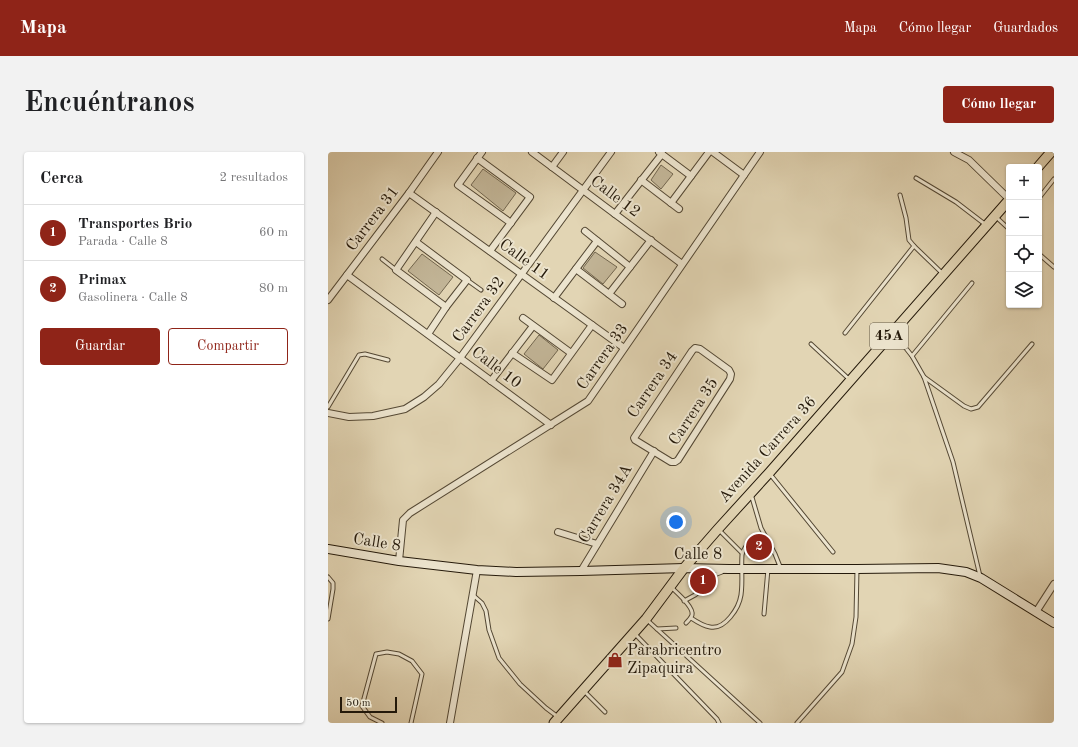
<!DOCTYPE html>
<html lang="es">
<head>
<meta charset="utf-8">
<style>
  :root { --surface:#fff; --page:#f2f2f2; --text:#202124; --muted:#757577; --line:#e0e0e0; --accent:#8f2418 }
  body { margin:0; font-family:"Old Standard TT",serif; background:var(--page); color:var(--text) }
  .controls { position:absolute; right:12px; top:12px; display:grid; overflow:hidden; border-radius:4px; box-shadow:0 1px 3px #0004 }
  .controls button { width:36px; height:36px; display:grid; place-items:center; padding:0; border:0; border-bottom:1px solid var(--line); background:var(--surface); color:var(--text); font:20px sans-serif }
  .scale { position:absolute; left:12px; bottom:10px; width:57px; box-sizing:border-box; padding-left:4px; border:2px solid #24190a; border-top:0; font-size:11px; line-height:14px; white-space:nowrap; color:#24190a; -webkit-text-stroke:3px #ece4ce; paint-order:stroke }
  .you { position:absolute; left:348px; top:370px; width:14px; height:14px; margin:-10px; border:3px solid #fff; border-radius:50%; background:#1a73e8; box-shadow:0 0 0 6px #1a73e833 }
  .badge { display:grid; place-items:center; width:26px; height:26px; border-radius:50%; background:var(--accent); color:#fff; font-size:13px; font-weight:700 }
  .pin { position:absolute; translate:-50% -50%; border:2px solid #fff; box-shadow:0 1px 4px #0006 }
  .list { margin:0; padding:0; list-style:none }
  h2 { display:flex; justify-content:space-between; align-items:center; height:52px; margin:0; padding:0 16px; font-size:17px }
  h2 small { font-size:13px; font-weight:400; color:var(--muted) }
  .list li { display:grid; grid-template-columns:26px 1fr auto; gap:12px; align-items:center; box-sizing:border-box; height:56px; padding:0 16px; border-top:1px solid var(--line) }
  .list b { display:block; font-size:15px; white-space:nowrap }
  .list p { margin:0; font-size:13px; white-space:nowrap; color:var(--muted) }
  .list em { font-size:13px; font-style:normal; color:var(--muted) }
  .actions { display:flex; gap:8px; padding:12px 16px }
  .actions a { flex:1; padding:9px 0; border:1px solid var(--accent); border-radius:4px; text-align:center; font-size:14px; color:var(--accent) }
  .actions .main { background:var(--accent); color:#fff }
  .icon { flex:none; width:22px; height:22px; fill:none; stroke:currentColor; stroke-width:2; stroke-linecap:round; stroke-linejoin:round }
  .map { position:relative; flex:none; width:726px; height:571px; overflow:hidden; border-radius:4px }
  header { display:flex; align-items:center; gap:24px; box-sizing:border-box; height:56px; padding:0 20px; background:var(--accent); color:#fff }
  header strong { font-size:19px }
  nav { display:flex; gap:22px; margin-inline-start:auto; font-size:14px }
  .intro { display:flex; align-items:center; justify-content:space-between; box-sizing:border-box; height:96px; padding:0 24px }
  h1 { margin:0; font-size:28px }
  .button { padding:10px 18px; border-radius:4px; background:var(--accent); color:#fff; font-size:14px; font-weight:700 }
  main { display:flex; gap:24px; padding:0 24px }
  aside { flex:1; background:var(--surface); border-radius:4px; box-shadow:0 1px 3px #0004 }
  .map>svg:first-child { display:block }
  .green { fill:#c2b597; stroke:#736750 }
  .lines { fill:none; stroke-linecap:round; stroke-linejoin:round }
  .lane-casing { stroke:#544834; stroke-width:5 }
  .street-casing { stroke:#544834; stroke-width:8 }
  .secondary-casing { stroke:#24190a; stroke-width:10 }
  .primary-casing { stroke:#24190a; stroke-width:11 }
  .lane { stroke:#ece4ce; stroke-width:3 }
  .street { stroke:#ece4ce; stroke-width:6 }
  .secondary { stroke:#ece4ce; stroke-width:8 }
  .primary { stroke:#e2d5b4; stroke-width:9 }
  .labels { text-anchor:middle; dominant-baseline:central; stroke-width:4; stroke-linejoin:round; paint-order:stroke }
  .shield { fill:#ece4ce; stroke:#605645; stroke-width:1 }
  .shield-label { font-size:15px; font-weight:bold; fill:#24190a }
  .street-label { font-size:16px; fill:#24190a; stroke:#ece4ce }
  .poi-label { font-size:16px; fill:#24190a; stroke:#ece4ce; text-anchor:start }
</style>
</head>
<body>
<header>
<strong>Mapa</strong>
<nav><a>Mapa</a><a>Cómo llegar</a><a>Guardados</a></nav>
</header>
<div class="intro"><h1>Encuéntranos</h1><a class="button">Cómo llegar</a></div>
<main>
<aside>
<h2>Cerca<small>2 resultados</small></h2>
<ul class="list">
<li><span class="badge">1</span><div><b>Transportes Brio</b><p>Parada · Calle 8</p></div><em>60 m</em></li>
<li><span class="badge">2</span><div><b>Primax</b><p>Gasolinera · Calle 8</p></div><em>80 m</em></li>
</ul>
<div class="actions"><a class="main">Guardar</a><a>Compartir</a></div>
</aside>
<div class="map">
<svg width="726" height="571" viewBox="0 0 726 571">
  <rect width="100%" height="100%" fill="#e2d5b4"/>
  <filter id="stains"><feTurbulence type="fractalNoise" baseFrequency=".005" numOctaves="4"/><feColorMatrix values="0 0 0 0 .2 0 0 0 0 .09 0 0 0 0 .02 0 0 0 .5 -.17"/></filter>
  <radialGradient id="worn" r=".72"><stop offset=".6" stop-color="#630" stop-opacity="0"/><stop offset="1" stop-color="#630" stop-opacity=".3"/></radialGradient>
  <g class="green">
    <polygon points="333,13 345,22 333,37 323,28"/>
    <polygon points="155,17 188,41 175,59 143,33"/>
    <polygon points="267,100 289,115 275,132 255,116"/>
    <polygon points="94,102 125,125 111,143 80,119"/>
    <polygon points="211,183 230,198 215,217 196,202"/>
  </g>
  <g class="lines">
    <defs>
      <g id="lane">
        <polyline points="588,26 628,50 658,73"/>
        <polyline points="572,43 578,66 581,88 586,94 615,122"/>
        <polyline points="711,46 726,27"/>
        <polyline points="668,65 681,77"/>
        <polyline points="711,102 726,115"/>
        <polyline points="54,107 68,118"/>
        <polyline points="139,128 153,138"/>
        <polyline points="517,181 586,94"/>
        <polyline points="566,181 584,204 596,225 625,310 652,424"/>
        <polyline points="483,192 522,228"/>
        <polyline points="584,204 644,131"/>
        <polyline points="596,225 636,254 643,257 650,255 704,192"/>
        <polyline points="0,255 31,203 37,202 60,208"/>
        <polyline points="442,322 505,400"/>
        <polyline points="423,342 433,376 447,402 453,417"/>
        <polyline points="391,378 414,401"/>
        <polyline points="0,425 5,431 5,437 0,467"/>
        <polyline points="378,430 381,425 394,420"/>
        <path d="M343,435c6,6 23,20 21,28 -1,3 -4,6 -6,8"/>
        <polyline points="145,443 154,451 158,459 161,478 171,506 192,532 218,556 230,565"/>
        <polyline points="356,449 367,443 374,437"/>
        <polyline points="436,462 440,417"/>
        <path d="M363,466c6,4 12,8 19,9 15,3 29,-19 31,-32 2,-14 0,-27 1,-40 1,-6 6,-11 9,-16"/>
        <polyline points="318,467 432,571"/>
        <polyline points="329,477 348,476"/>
        <polyline points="307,482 389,567 391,571"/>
        <polyline points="256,539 277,560"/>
        <polyline points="54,571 42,565 34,554 48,502 59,500 71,502 84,509 94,522 83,571"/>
        <polyline points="469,571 514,520 524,492 528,465 529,417"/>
      </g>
      <g id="street">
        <polyline points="154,0 130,33 183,71"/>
        <polyline points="204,0 354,112"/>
        <polyline points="331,0 363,24"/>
        <polyline points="385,0 416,23"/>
        <polyline points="626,0 641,8 681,47"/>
        <polyline points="149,6 202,45 162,99"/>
        <polyline points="224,15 235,0"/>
        <polyline points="313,28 351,57"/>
        <polyline points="81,41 296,196"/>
        <polyline points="343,51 381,0"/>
        <polyline points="108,60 68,118 118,155"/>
        <polyline points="287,62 334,2"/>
        <polyline points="257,79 302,115"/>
        <polyline points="88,90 139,128 118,155 100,182"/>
        <polyline points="248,117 294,152"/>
        <polyline points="19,123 132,206 223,273"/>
        <polyline points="281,142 323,88"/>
        <polyline points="226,146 269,89"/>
        <polyline points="0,148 81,41 110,0"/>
        <polyline points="195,166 243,201"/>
        <polygon points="367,196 372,197 401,218 403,222 402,227 350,308 347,310 343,310 307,288 306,286 364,199"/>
        <polyline points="184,201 224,228 264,173"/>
        <polyline points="163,229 205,174"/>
        <polyline points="0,261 21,265 45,264 77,257 96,245 111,232 132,206 283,0"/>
        <polyline points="230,380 269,392"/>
        <polyline points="71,409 75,368 82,361 260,249 432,0"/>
        <polyline points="253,419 326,299"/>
        <polyline points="708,460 726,432"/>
        <polyline points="122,571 149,418"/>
      </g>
      <polyline id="secondary" points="0,397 71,409 149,418 188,420 253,419 356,416 401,417 529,417 610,416 638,420 653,426 726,471"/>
      <g id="primary">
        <polyline points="710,15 723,0"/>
        <polyline points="226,571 318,467 356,416 390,377 441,321 681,48"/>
      </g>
    </defs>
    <use href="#lane" class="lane-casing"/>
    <use href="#street" class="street-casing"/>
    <use href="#secondary" class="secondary-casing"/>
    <use href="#primary" class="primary-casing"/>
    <use href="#lane" class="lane"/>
    <use href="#street" class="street"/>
    <use href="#secondary" class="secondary"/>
    <use href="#primary" class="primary"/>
  </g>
  <defs>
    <symbol id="shop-bare" viewBox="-9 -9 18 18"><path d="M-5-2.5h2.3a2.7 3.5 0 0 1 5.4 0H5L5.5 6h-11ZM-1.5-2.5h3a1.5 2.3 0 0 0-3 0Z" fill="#8f2418" stroke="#ece4ce" stroke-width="2.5" paint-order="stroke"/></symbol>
  </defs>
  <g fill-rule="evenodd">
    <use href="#shop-bare" x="276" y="497" width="22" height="22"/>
  </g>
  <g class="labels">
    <rect class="shield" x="542" y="171" width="38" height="26" rx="3"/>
    <g class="shield-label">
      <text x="561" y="184">45A</text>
    </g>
    <g class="street-label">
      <text transform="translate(287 45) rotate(37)">Calle 12</text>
      <text transform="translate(45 67) rotate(-53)">Carrera 31</text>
      <text transform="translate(196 108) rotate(36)">Calle 11</text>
      <text transform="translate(151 158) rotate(-54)">Carrera 32</text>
      <text transform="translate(275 205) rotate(-55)">Carrera 33</text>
      <text transform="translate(168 216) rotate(37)">Calle 10</text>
      <text transform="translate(325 233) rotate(-56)">Carrera 34</text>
      <text transform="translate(366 260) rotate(-57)">Carrera 35</text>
      <text transform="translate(440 298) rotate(-48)">Avenida Carrera 36</text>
      <text transform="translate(278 352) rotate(-59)">Carrera 34A</text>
      <text transform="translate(49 391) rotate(9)">Calle 8</text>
      <text x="370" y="403">Calle 8</text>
    </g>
    <g class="poi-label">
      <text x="299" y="499">Parabricentro<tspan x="299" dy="18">Zipaquira</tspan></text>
    </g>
  </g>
  <rect width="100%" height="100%" filter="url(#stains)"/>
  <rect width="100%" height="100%" fill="url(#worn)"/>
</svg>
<div class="controls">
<button>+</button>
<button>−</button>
<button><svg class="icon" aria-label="locate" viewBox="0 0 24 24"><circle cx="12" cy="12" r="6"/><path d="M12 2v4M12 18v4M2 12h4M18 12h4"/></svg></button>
<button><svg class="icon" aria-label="layers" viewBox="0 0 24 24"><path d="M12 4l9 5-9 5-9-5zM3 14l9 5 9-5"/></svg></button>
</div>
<div class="scale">50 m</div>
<div class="you"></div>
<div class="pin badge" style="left:375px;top:429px">1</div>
<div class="pin badge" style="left:431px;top:395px">2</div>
</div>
</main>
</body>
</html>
